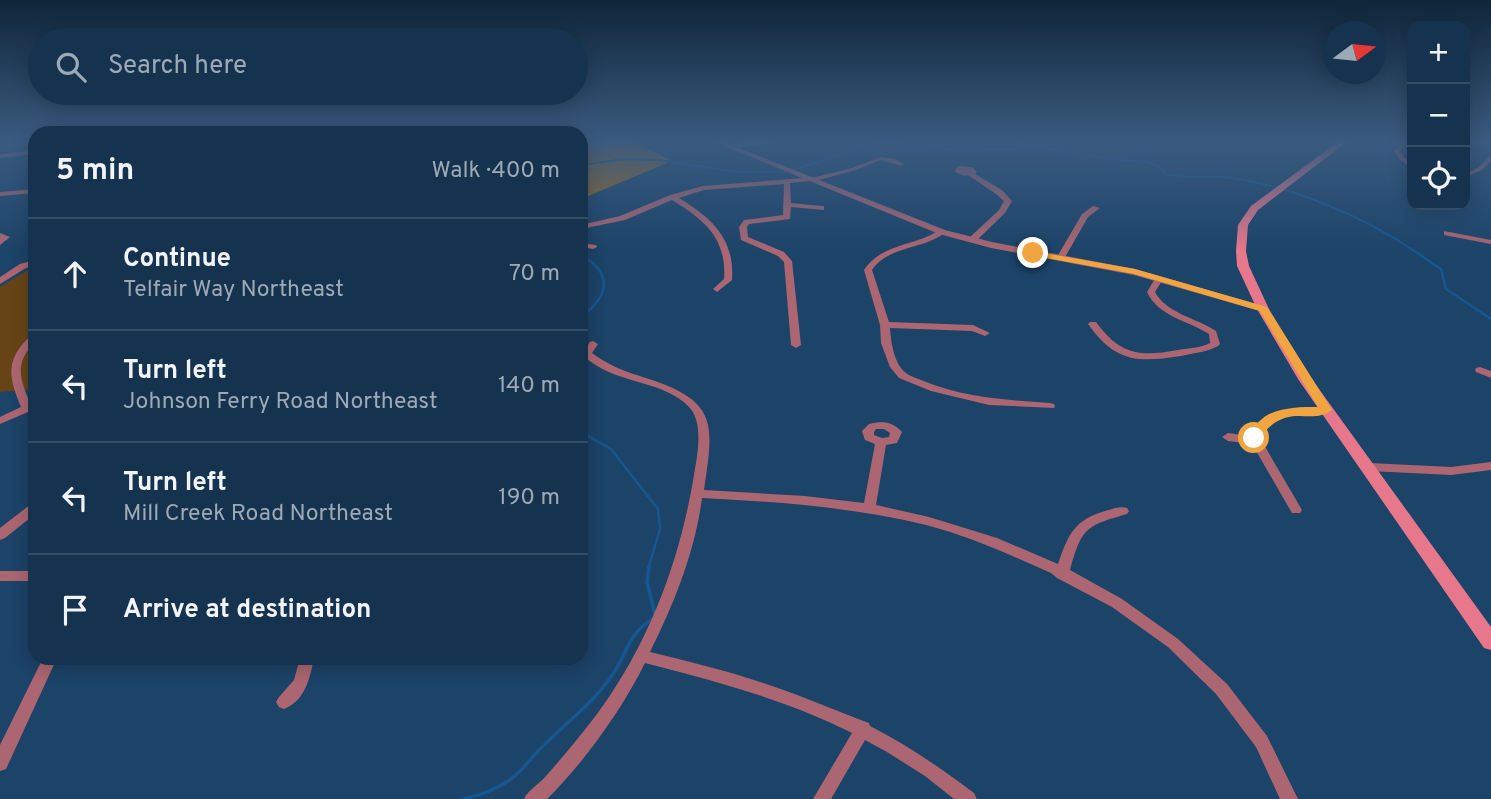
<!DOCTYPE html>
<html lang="en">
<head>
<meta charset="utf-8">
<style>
  :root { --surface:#15324e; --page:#223e58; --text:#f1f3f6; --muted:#9daab6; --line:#344d66 }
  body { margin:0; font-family:Overpass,sans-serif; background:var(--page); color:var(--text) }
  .controls { position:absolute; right:21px; top:21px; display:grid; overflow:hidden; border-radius:14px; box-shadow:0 4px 18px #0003 }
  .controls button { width:63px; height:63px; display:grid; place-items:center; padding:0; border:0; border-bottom:2px solid var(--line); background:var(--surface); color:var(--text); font:35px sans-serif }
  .compass { position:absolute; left:1323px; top:21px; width:63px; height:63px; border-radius:50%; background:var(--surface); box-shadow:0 4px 18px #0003; rotate:75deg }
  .stop { position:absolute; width:21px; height:21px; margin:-16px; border:5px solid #f1a540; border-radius:50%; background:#fff }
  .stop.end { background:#f1a540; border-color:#fff; box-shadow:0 2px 7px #0008 }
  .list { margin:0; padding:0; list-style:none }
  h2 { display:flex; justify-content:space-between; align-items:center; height:91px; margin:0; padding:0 28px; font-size:30px }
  h2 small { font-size:23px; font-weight:400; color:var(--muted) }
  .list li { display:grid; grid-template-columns:46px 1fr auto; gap:21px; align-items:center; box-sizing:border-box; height:112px; padding:0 28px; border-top:2px solid var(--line) }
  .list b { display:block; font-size:26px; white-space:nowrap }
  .list p { margin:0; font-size:23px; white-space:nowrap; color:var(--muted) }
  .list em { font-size:23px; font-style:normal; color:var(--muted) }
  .icon { flex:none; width:38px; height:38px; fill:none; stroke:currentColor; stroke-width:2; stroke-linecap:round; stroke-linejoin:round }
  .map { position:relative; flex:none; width:1491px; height:799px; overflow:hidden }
  .search { position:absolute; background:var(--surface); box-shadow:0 4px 18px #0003; left:28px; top:28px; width:560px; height:77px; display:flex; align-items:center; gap:18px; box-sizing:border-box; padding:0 24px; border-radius:38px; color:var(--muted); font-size:26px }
  .panel { position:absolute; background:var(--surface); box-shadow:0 4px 18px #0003; left:28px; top:126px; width:560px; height:539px; border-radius:21px }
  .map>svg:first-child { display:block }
  .green { fill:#664416 }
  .forest { fill:#a26a1b }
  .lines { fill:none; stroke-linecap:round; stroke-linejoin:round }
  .stream-far2 { stroke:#165791; stroke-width:2 }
  .stream-far1 { stroke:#165791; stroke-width:2.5 }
  .stream { stroke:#165791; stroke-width:3.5 }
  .minor { fill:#ac6671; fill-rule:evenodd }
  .tertiary { fill:#ac6671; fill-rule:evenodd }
  .secondary { fill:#e7788c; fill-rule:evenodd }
  .route { fill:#f1a540 }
</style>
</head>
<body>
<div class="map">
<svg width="1491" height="799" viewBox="0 0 1491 799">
  <rect width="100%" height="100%" fill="#1c4368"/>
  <polygon class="green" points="35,266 35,389 0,392 0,287"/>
  <polygon class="forest" points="581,141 633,141 672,161 581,199"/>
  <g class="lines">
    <path class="stream-far2" d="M581,165l43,-6 35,1 77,12h50l96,-30 78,9 86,-3 62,11 40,3 13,6 3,6c24,6 50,0 75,5 58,10 125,38 174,71"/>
    <g class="stream-far1">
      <polyline points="1410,248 1441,269 1446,289 1491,319"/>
      <path d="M581,255c33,19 28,41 0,62"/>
      <polyline points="581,432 611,449 658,509 660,529 648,569"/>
    </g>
    <g class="stream">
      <polyline points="649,567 647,582 655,614"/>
      <path d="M463,799c14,-3 27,-7 40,-15 15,-8 24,-21 35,-33 25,-26 55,-47 75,-77 15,-22 15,-41 40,-55"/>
    </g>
    <g class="minor">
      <polygon points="761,141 775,141 772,143 728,149 725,147 728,145"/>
      <polygon points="1406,141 1412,141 1400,151 1404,157 1412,164 1412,169 1399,159 1394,151"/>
      <polygon points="35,150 35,154 0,158 0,154"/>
      <polygon points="1491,155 1491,161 1482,170 1465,177 1465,173 1478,168"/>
      <path d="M881,157l14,2 9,5 -3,2 -20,-6 -25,10 -37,10 -29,3 1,20 30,3h3v4l-33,-3 -1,12 -41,5 -2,3 1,10 36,15 8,9 9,84 -5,3 -5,-3 -7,-83 -6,-6 -37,-16 -2,-13 5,-7 39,-5 1,-31 -80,6 -25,8c33,20 56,41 53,82l-15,12 -4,-3 11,-10c3,-40 -19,-59 -52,-79l-47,20 -44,9v-4l39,-9 50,-21 33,-9 113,-9 36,-9z"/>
      <polygon points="959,166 972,167 977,172 975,174 1002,190 1012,201 1005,213 975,242 972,242 968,240 969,238 999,210 1004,201 996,194 968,175 965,176 955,172 956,168"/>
      <polygon points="35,189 35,193 0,196 0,192"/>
      <polygon points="1093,206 1100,208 1088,217 1064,259 1058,259 1057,257 1082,214"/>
      <path d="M939,230h3l4,2c-22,18 -57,13 -74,38l17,52 84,3 17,8 -5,3 -13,-5 -82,-3c1,14 4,36 16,45 5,4 14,6 20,9 40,16 82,18 124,21l4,1 1,2 -1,2 -65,-3 -58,-14 -32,-13 -9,-11 -9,-24 -1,-18 -16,-55c18,-27 50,-23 75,-40z"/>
      <polygon points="1444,231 1491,240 1491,244 1444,235"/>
      <polygon points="0,233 10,237 0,245"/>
      <polygon points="581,243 596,245 597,247 593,249 581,247"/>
      <polygon points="35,260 35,265 26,268 0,284 0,277 20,264"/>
      <path d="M1159,276l4,3 -8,13c12,22 42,26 61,39l4,13 -2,2c-11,6 -24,7 -37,10 -44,7 -66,6 -93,-32l2,-2h6c24,33 44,35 82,28 11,-2 22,-2 32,-7l-1,-9c-22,-14 -50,-17 -62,-42l9,-15z"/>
      <path d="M35,334v8c-21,21 -15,37 -5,61l5,-1v7l-35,15v-7l21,-10c-8,-20 -16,-39 -2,-58 4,-6 9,-12 16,-15z"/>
      <path d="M593,341l5,3 -6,9c17,13 35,19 54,25 72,23 68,45 58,112l101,6 59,7 11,-59 -10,-4 -3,-9 7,-7c14,-3 23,-3 33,8l-5,11 -11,2 -10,60 53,12 68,21 61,26c10,-29 16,-44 47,-53 7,-2 15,-5 22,-3l2,3 -2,3c-42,12 -45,14 -57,56l52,29 56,40 49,45 40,52 31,63h-18l-24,-52 -40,-53 -48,-47 -56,-40 -55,-29 -6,-5c-41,-18 -82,-37 -125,-48 -74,-18 -148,-23 -224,-27 -7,54 -28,106 -52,154 41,10 82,20 122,34 33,11 65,25 97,37l1,3c37,19 71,42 104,67l3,6h-23l-29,-23 -38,-24 -22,-12 -34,59h-18l39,-66c-65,-33 -137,-52 -207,-70 -22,45 -62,101 -98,136h-23c4,-9 15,-15 22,-23 22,-25 44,-51 63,-79 45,-67 72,-143 85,-222 3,-19 10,-50 -4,-67 -25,-29 -79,-23 -108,-54l8,-12zM876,429h8l6,4 -1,4 -7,1 -8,-3v-3z"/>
      <polygon points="1480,367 1491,371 1491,378 1476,372 1475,370 1476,368"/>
      <path d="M1305,407h21l5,3c-6,5 -13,3 -22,3 -20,1 -38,7 -49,25l42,72 -2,3h-8l-40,-69 -24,-3 -6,-4 6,-4 21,3c14,-20 32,-27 56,-29z"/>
      <polygon points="1491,462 1491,470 1451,475 1369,471 1365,470 1363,467 1365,464 1369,463 1451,467"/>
      <polygon points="35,503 35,514 5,538 0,540 0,528 31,504"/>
      <rect x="0" y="571" width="35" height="10"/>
      <polygon points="43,658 57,658 6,769 0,771 0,745"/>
      <path d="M300,658h14c-4,20 -9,43 -30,51l-5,-2 -3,-5 3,-5 15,-17z"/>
    </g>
    <polygon class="tertiary" points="712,141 721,141 945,230 992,242 1135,269 1267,307 1268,309 1263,312 1134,275 991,248 939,234"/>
    <polygon class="secondary" points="1339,141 1348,141 1258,210 1248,225 1246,251 1249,266 1269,309 1311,378 1491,627 1491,650 1484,648 1298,379 1257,309 1237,266 1236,251 1238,225 1251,206"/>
  </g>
  <linearGradient id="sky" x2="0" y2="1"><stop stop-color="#0f2539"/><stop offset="0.56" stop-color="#3a5b80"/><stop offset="1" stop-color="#3a5b80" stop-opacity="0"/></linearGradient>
  <rect width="1491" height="252" fill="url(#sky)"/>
  <path class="route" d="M1033,251l102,18 132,38 65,103c-22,17 -45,-11 -74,30h-8l-2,-2c4,-6 8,-15 14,-19 13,-12 40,-12 56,-12l-58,-96 -126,-37 -104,-19v-3z"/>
</svg>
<div class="controls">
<button>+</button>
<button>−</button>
<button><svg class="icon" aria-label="locate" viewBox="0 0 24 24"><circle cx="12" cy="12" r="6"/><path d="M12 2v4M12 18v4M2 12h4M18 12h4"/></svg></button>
</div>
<svg class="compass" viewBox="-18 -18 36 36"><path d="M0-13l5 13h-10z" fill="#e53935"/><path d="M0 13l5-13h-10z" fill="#9daab6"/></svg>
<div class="stop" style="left:1254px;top:438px"></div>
<div class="stop end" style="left:1033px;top:253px"></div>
<div class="search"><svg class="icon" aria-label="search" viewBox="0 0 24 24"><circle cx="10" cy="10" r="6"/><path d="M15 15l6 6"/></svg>Search here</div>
<section class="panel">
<h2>5 min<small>Walk · 400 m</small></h2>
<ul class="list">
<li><svg class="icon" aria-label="ahead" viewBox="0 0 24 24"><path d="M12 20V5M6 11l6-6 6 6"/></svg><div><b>Continue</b><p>Telfair Way Northeast</p></div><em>70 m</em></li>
<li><svg class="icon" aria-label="left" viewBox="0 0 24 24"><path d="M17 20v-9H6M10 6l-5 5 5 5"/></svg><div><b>Turn left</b><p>Johnson Ferry Road Northeast</p></div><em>140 m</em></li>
<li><svg class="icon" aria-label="left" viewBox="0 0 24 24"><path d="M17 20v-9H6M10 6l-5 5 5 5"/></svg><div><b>Turn left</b><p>Mill Creek Road Northeast</p></div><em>190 m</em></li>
<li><svg class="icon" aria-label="arrive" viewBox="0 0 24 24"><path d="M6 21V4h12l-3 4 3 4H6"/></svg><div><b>Arrive at destination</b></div></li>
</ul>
</section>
</div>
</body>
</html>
